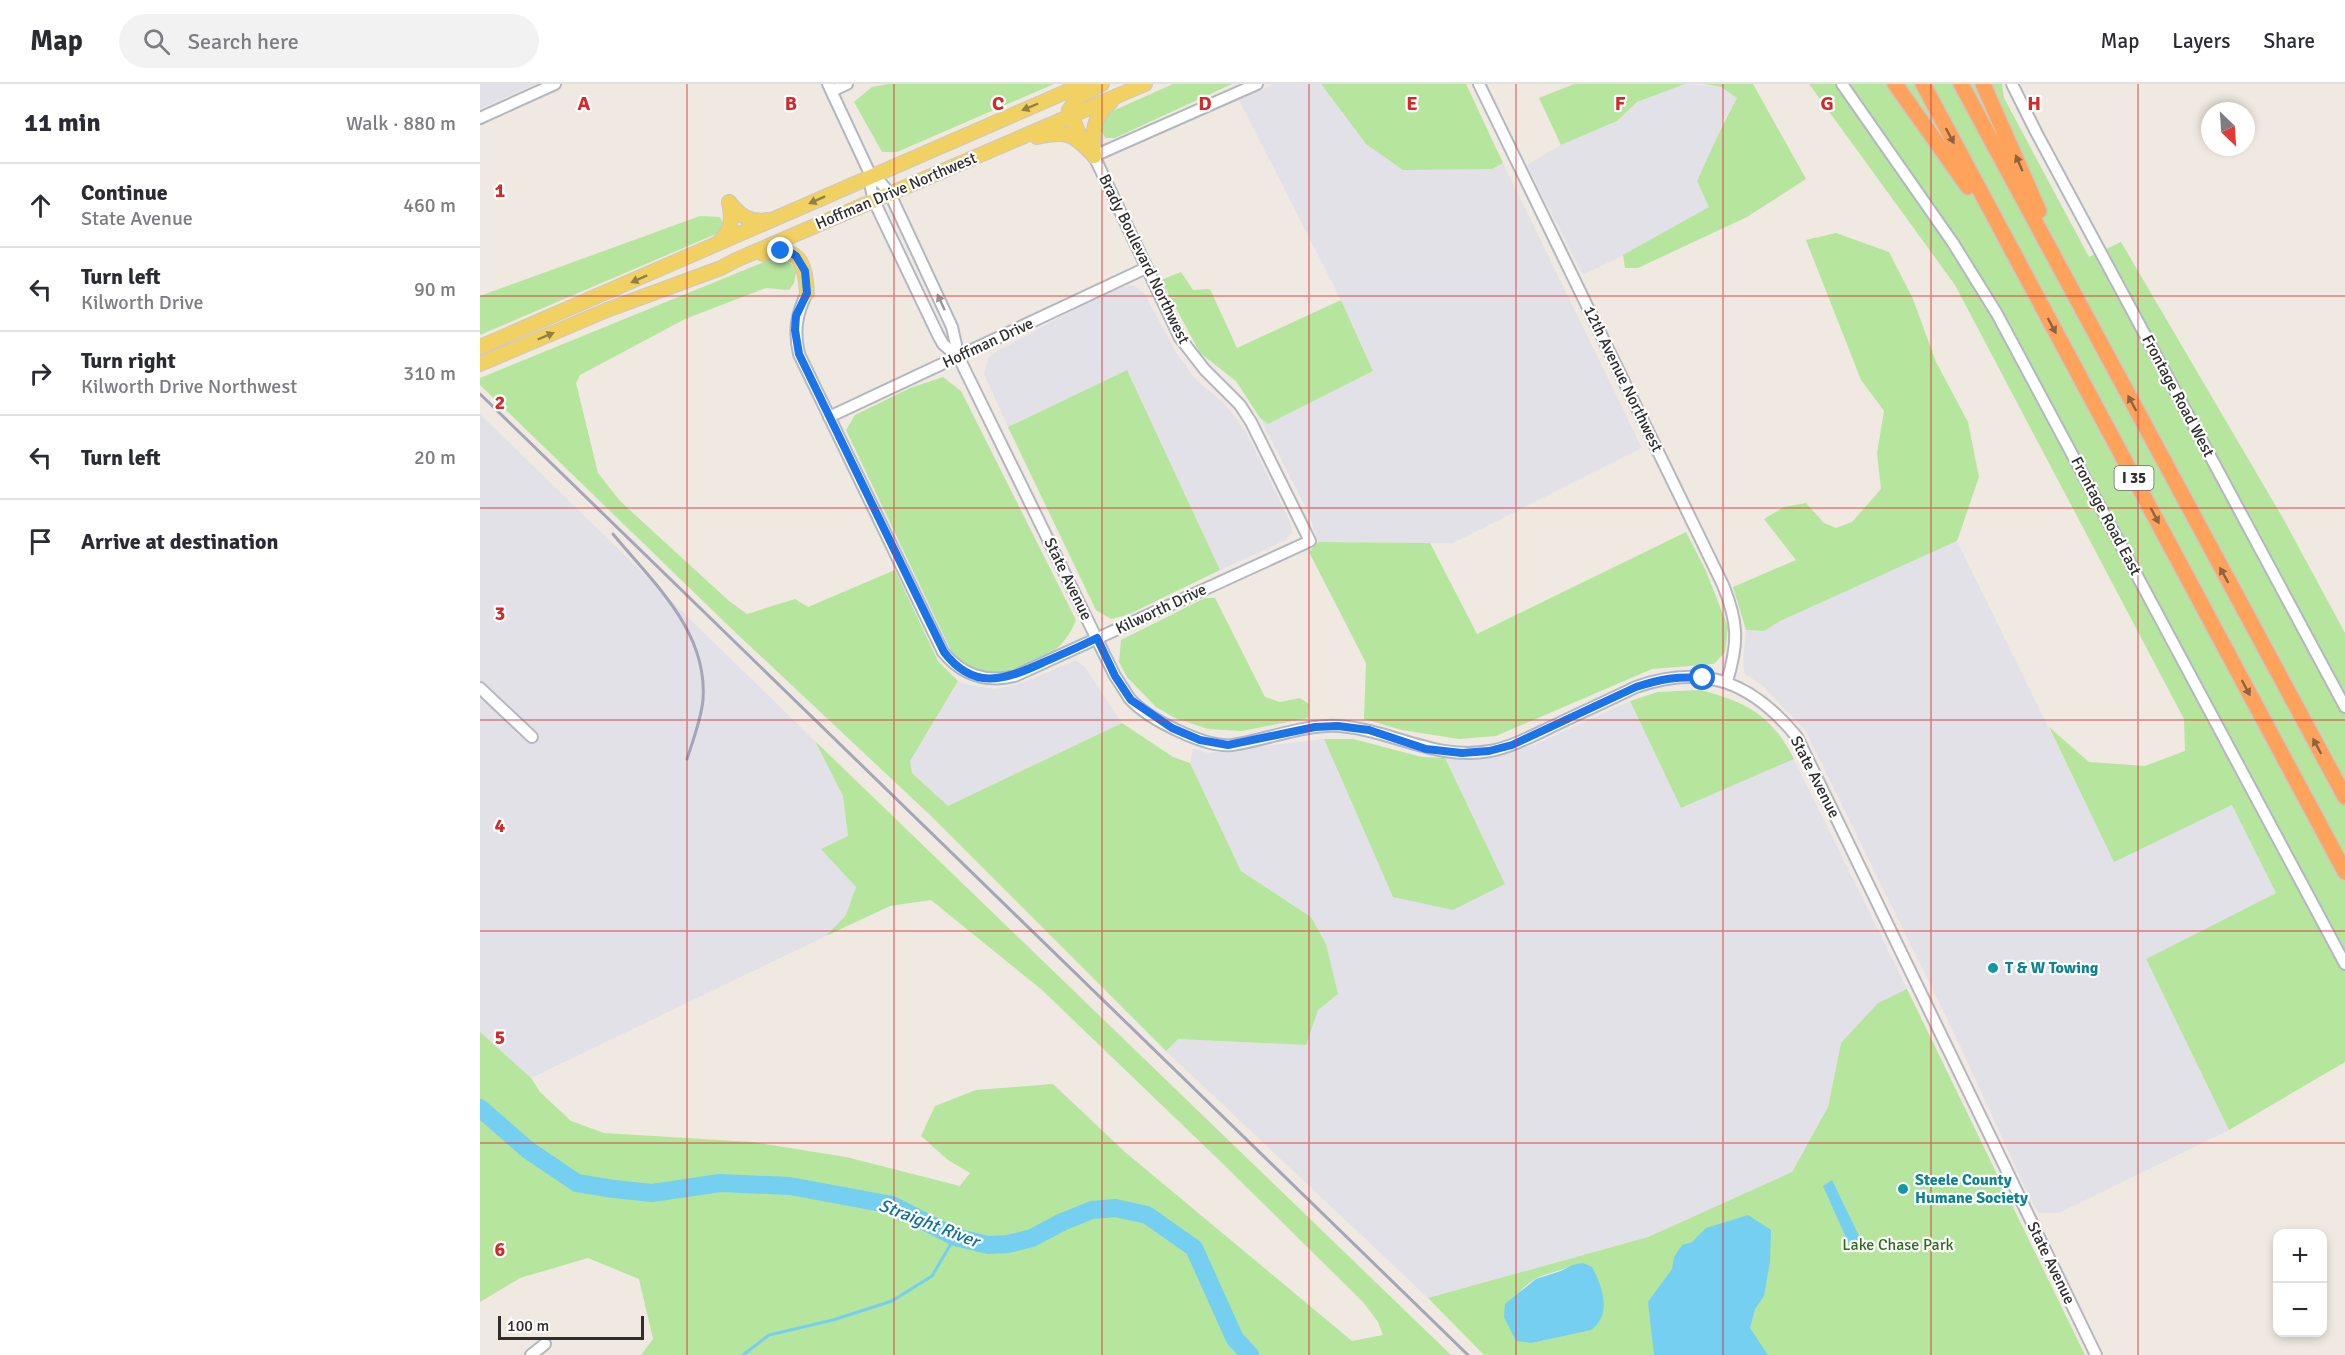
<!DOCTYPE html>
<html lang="en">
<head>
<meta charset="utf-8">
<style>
  :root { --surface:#fff; --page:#f2f2f3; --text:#2b2b33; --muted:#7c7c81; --line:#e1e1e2 }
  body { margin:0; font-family:Signika,sans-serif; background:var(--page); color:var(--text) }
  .controls { position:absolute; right:18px; bottom:18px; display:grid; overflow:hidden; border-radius:12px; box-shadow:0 3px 9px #0003 }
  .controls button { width:54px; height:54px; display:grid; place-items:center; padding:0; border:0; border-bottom:2px solid var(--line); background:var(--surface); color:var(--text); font:30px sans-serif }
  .compass { position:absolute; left:1721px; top:18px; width:54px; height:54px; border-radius:50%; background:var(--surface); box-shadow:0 3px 9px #0003; rotate:155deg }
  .scale { position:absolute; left:18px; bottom:15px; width:146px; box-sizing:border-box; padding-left:6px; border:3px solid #2e2e2e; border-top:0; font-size:16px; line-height:21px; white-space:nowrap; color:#2e2e2e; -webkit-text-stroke:4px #fff; paint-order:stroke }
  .stop { position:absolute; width:18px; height:18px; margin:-14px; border:4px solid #1a73e8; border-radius:50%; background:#fff }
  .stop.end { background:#1a73e8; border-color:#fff; box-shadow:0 2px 6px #0008 }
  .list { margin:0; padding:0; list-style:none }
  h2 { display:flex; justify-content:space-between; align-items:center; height:78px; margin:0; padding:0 24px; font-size:26px }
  h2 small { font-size:20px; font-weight:400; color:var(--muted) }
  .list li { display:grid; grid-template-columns:39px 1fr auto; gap:18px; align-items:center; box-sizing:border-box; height:84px; padding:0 24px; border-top:2px solid var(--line) }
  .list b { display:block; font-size:22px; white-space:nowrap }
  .list p { margin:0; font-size:20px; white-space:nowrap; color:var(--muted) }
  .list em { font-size:20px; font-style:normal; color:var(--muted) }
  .icon { flex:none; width:33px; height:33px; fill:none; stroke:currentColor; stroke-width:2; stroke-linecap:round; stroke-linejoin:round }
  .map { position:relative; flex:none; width:1865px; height:1271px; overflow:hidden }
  header { display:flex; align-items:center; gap:36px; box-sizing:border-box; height:84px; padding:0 30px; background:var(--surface); border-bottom:2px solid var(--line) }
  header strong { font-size:28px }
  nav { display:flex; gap:33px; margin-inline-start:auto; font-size:21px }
  .search { width:420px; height:54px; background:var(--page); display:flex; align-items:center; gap:15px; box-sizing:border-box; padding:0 21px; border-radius:33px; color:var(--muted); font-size:22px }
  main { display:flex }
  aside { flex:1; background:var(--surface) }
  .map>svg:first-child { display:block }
  .industrial { fill:#e3e1e8 }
  .green { fill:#b6e59e; fill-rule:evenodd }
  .water { fill:#75cff0 }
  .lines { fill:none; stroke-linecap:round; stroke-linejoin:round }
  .stream { stroke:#75cff0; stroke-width:3 }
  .river { stroke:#75cff0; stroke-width:18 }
  .minor-casing { stroke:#b4b7c1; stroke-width:14 }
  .major-casing { stroke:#c9c9c9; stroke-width:16 }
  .highway-casing { stroke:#c9c9c9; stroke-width:18 }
  .minor { stroke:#fff; stroke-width:10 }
  .major { stroke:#f2d163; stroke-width:14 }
  .highway { stroke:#ffa35c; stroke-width:15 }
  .rail { stroke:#a3a6b8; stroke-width:3 }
  .oneway { fill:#908048 }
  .oneway2 { fill:#8c6343 }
  .oneway3 { fill:#969696 }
  .route { stroke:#1a73e8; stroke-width:8 }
  .grid { fill:none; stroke:#d62828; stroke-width:1.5; stroke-opacity:0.55 }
  .culture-dot { fill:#0f9aa8; stroke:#fff; stroke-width:2 }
  .labels { text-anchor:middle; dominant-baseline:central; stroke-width:4.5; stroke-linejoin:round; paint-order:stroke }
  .shield { fill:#fff; stroke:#6d6d6d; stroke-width:1.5 }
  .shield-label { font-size:15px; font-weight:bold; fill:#2e2e2e }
  .street-label { font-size:16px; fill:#2e2e2e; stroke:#fff }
  .culture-label { font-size:16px; font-weight:bold; fill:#0d838f; stroke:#fff; text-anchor:start }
  .park-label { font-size:16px; fill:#2c6e1b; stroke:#fff }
  .water-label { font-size:18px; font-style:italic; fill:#0d6fa3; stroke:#fff }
  .grid-label { font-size:20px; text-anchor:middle; font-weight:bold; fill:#d62828; stroke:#fff; stroke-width:4.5; stroke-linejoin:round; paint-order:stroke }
</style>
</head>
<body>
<header>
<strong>Map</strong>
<div class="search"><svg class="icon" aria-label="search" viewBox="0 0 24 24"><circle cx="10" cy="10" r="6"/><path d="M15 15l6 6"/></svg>Search here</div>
<nav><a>Map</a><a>Layers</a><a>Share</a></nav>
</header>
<main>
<aside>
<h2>11 min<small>Walk · 880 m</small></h2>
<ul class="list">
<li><svg class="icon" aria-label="ahead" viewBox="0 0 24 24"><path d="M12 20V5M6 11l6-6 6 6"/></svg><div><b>Continue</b><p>State Avenue</p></div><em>460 m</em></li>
<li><svg class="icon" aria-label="left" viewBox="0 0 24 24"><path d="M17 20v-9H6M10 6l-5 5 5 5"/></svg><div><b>Turn left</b><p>Kilworth Drive</p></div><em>90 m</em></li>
<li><svg class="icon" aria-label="right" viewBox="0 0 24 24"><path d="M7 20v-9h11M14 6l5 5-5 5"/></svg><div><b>Turn right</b><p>Kilworth Drive Northwest</p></div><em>310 m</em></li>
<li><svg class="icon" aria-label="left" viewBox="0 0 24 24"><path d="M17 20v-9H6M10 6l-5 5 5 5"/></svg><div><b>Turn left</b></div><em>20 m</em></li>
<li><svg class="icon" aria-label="arrive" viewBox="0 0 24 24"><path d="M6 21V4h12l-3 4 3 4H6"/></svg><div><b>Arrive at destination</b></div></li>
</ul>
</aside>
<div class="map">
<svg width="1865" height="1271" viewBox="0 0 1865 1271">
  <rect width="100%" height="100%" fill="#efe9e1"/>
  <g class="industrial">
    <polygon points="0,0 56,0 0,25"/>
    <polygon points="794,0 841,0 886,60 1012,85 1023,79 1162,364 973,459 838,458 830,432 780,334 788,340 893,286 861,216 759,16"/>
    <polygon points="1205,0 1241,3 1257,14 1243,37 1236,59 1229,123 1170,158 1103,191 1047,81 1081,61 1137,37 1157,18"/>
    <polygon points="653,201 664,209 697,270 717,297 744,319 766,348 810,438 812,449 804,457 740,486 647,286 528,343 504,290 508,275 514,269 632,205"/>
    <polygon points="0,330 335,657 363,712 368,753 342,765 376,803 366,831 346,852 51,994 0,948"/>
    <polygon points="1477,457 1634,777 1752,721 1796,809 1666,875 1749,1046 1579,1129 1558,1129 1541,1095 1477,955 1325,646 1283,602 1265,590 1263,580 1266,546 1284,547 1299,537"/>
    <polygon points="596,576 605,583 642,639 468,722 432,689 430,677 478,597 488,601 515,605 542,599"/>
    <polygon points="1150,617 1201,724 1314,675 1427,905 1417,911 1361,959 1348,1023 1312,1088 1168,1153 948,1214 686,967 698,955 826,961 831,833 761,787 710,679 713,664 728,669 844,655 913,813 1025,800 965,674 1012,673 1054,661"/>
  </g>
  <g class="green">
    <polygon points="409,0 574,0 417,68 402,68 374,18 392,3"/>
    <polygon points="693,0 752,0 635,54 625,54 620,44 628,29"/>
    <polygon points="841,0 986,0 1023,79 1012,85 923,86 886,60"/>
    <polygon points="1094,0 1205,0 1157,18 1137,37 1081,61 1059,14"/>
    <path d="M1224,0h49l53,95 -59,38 -109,51h-13l-2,-13 86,-48 -12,-26c13,-28 25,-56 40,-83l-16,-11z"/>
    <polygon points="1329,0 1522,0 1524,14 1609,173 1641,158 1804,436 1865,549 1865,978 1749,1046 1666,875 1796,809 1752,721 1634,778 1569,643 1609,678 1665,682 1705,667 1704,635 1475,201"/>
    <polygon points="220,132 240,133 244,141 236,150 0,251 0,212"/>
    <polygon points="1356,149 1409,168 1433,215 1456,278 1488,338 1499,393 1477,457 1300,537 1284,547 1266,546 1253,503 1316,476 1284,435 1304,423 1326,419 1344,439 1356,444 1372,438 1401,405 1397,369 1404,327 1381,296 1326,156"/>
    <polygon points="301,173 317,184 314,199 309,206 286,204 205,235 100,291 96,299 118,389 140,417 249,517 267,530 315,515 328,523 415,486 458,577 478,597 430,677 432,689 468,722 642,639 693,673 710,679 761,787 831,833 846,860 858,910 838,926 826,961 698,955 686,967 450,731 255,548 0,301 0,294 284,178"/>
    <polygon points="701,188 713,206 730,205 757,264 861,216 893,287 788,340 780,334 756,297 720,269 681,196"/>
    <polygon points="647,286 740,486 647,531 631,535 616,526 528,343"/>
    <path d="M463,293l18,14 115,229c-11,29 -34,42 -63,49 -7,2 -16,6 -23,5 -15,-3 -25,-10 -37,-19l-107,-225 9,-15 55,-27z"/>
    <polygon points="1206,448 1225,485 1248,543 1245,568 1234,580 1172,585 1016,652 979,655 922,646 884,635 886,579 829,468 838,458 950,459 997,550"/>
    <polygon points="725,514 735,514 785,613 800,618 820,614 829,620 828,634 762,647 728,645 695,634 676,623 647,593 639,578 641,556"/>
    <path d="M1221,606c47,13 70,25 93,69l-113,49 -51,-107 28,-9z"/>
    <polygon points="844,655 873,655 942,673 965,674 1025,800 973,826 913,813"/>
    <polygon points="335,657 971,1271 161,1271 173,1255 159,1195 108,1174 40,1194 0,1218 0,948 51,994 60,1008 91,1037 124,1049 272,1058 366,1073 480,1102 490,1089 468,1076 441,1052 455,1022 496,1006 573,1000 645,1068 872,1257 903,1251 898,1238 883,1218 739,1076 562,906 451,816 410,822 346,852 366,831 376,803 341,765 368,752 363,712"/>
    <path d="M1427,905l178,366h-601l-56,-57 220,-61 144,-65 36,-65 13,-64 37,-40zM1092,1181v69l-40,9 -23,-19 -5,-7c8,-16 15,-28 31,-38 11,-6 25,-7 37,-14z"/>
  </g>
  <g class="water">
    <polygon points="1352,1096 1380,1154 1382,1164 1372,1167 1343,1102"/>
    <polygon points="1268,1131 1291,1146 1290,1178 1284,1212 1275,1225 1270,1244 1288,1271 1174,1271 1168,1218 1192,1185 1194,1173 1202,1161 1212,1158 1226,1144"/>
    <path d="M1103,1179l9,4c10,19 21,47 -1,63l-59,13 -16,-2 -12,-24 1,-13 31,-25 25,-8 11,-6z"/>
  </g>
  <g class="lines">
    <polyline class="stream" points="263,1271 289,1251 353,1236 412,1217 452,1192 475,1153"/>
    <polyline class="river" points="0,1024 48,1066 97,1099 134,1105 172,1109 240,1099 310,1102 412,1121 475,1153 508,1161 528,1160 552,1154 582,1138 612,1126 635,1124 667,1131 714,1164 755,1255 770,1271"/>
    <defs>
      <g id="minor">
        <polyline points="348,0 391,92 391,104 394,117 458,251 463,260 479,274"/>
        <path d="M999,0l244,501c15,37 16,57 4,96"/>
        <polyline points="1362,0 1473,159 1517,230 1865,880"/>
        <polyline points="1532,0 1556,48 1865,623"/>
        <polyline points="352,7 367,0"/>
        <polyline points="0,34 75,0"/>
        <path d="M391,92l11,8 8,10 62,133 7,31 156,318c5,7 10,16 15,23 18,20 75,49 102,46 35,-5 71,-21 107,-19 53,4 96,35 151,25 21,-4 40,-14 59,-23 29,-14 58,-27 87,-41 68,-24 116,-5 161,50l299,618"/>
        <path d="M327,209c-11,21 -13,39 -8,61l144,298c19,23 42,31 72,24l295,-135 -59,-119 -11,-17 -35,-35 -25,-32 -86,-182 163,-72"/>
        <polyline points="349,333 666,184"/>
        <polyline points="0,604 52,653"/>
        <polyline points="51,1271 65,1260"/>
      </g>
      <g id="major">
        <path d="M557,53c30,-7 37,-3 57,19"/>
        <polyline points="603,59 589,26 598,13 622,0"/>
        <path d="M614,72c-2,-21 -2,-40 17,-54"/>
        <path d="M249,118c11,14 21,21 39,18"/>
        <path d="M240,157c13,-12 12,-23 9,-39"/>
        <path d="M283,170c36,-9 42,7 44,39"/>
        <polyline points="0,263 604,0"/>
        <polyline points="0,280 127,226 241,184 256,176 665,0"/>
      </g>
      <g id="highway">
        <polyline points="1415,0 1488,103"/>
        <polyline points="1443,0 1865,788"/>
        <polyline points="1481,0 1865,713"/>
        <polyline points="1503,0 1559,127"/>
      </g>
    </defs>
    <use href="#minor" class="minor-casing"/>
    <use href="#major" class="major-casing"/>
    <use href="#highway" class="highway-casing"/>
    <use href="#minor" class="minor"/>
    <use href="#major" class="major"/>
    <use href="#highway" class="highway"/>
    <g class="rail">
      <polyline points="0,310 988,1271"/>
      <path d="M133,450c41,50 95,97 90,166 -2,20 -10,40 -16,59"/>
    </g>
  </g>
  <defs><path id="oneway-solid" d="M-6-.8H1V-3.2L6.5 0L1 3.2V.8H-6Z" transform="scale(1.5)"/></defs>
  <g class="oneway">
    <use href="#oneway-solid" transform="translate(550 23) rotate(157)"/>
    <use href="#oneway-solid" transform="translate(337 116) rotate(156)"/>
    <use href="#oneway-solid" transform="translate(159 195) rotate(156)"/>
    <use href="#oneway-solid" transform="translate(66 252) rotate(-23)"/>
  </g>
  <g class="oneway2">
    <use href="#oneway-solid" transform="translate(1470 52) rotate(62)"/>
    <use href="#oneway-solid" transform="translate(1539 79) rotate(-113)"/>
    <use href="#oneway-solid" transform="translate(1572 242) rotate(62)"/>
    <use href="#oneway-solid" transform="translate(1652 319) rotate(-118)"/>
    <use href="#oneway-solid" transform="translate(1675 432) rotate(62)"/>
    <use href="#oneway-solid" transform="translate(1744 491) rotate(-119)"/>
    <use href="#oneway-solid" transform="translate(1766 604) rotate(62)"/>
    <use href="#oneway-solid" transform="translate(1837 662) rotate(-118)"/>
  </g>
  <use class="oneway3" href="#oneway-solid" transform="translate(461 218) rotate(-115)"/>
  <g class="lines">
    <path class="route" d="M301,167l9,1 6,4 9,15 2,22 -11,23 -1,14 4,24 145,298c29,38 59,29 98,11 18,-8 37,-16 55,-25l18,38 16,24 41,28 28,12 28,5 87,-18 23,-1 31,4 57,19 36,4 27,-2 23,-6 124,-58c25,-8 41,-11 67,-9"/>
  </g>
  <path class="grid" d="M207,0v1271M414,0v1271M622,0v1271M829,0v1271M1036,0v1271M1243,0v1271M1451,0v1271M1658,0v1271M0,212h1865M0,424h1865M0,636h1865M0,847h1865M0,1059h1865"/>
  <g class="culture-dot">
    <circle cx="1513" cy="884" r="6"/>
    <circle cx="1423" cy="1105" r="6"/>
  </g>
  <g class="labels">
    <rect class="shield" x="1634.5" y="382" width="39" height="24" rx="4.5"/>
    <g class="shield-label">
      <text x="1654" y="394">I 35</text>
    </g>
    <g class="street-label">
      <text transform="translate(416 107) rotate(-23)">Hoffman Drive Northwest</text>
      <text transform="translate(664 175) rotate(64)">Brady Boulevard Northwest</text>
      <text transform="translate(508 259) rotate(-25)">Hoffman Drive</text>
      <text transform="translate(1143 295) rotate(64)">12th Avenue Northwest</text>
      <text transform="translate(1698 312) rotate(62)">Frontage Road West</text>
      <text transform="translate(1626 432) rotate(62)">Frontage Road East</text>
      <text transform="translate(588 495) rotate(64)">State Avenue</text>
      <text transform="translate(681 525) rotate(-25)">Kilworth Drive</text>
      <text transform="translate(1335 693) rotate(63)">State Avenue</text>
      <text transform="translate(1571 1179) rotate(64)">State Avenue</text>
    </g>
    <g class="culture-label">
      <text x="1525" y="884">T &amp; W Towing</text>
      <text x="1435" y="1096">Steele County<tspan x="1435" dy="18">Humane Society</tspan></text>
    </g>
    <g class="park-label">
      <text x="1418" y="1161">Lake Chase Park</text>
    </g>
    <g class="water-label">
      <text transform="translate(449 1139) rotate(21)">Straight River</text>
    </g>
  </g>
  <g class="grid-label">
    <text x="104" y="26">A</text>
    <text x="311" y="26">B</text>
    <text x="518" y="26">C</text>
    <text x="725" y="26">D</text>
    <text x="932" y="26">E</text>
    <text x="1140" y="26">F</text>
    <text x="1347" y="26">G</text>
    <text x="1554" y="26">H</text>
    <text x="20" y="113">1</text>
    <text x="20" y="325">2</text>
    <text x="20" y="536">3</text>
    <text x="20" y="748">4</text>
    <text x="20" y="960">5</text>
    <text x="20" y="1172">6</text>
  </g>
</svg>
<div class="controls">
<button>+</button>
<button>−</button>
</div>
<svg class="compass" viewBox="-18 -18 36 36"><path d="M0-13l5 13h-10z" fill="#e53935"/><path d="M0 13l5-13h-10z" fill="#7c7c81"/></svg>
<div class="scale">100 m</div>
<div class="stop" style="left:1223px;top:594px"></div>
<div class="stop end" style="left:301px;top:167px"></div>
</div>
</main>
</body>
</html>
